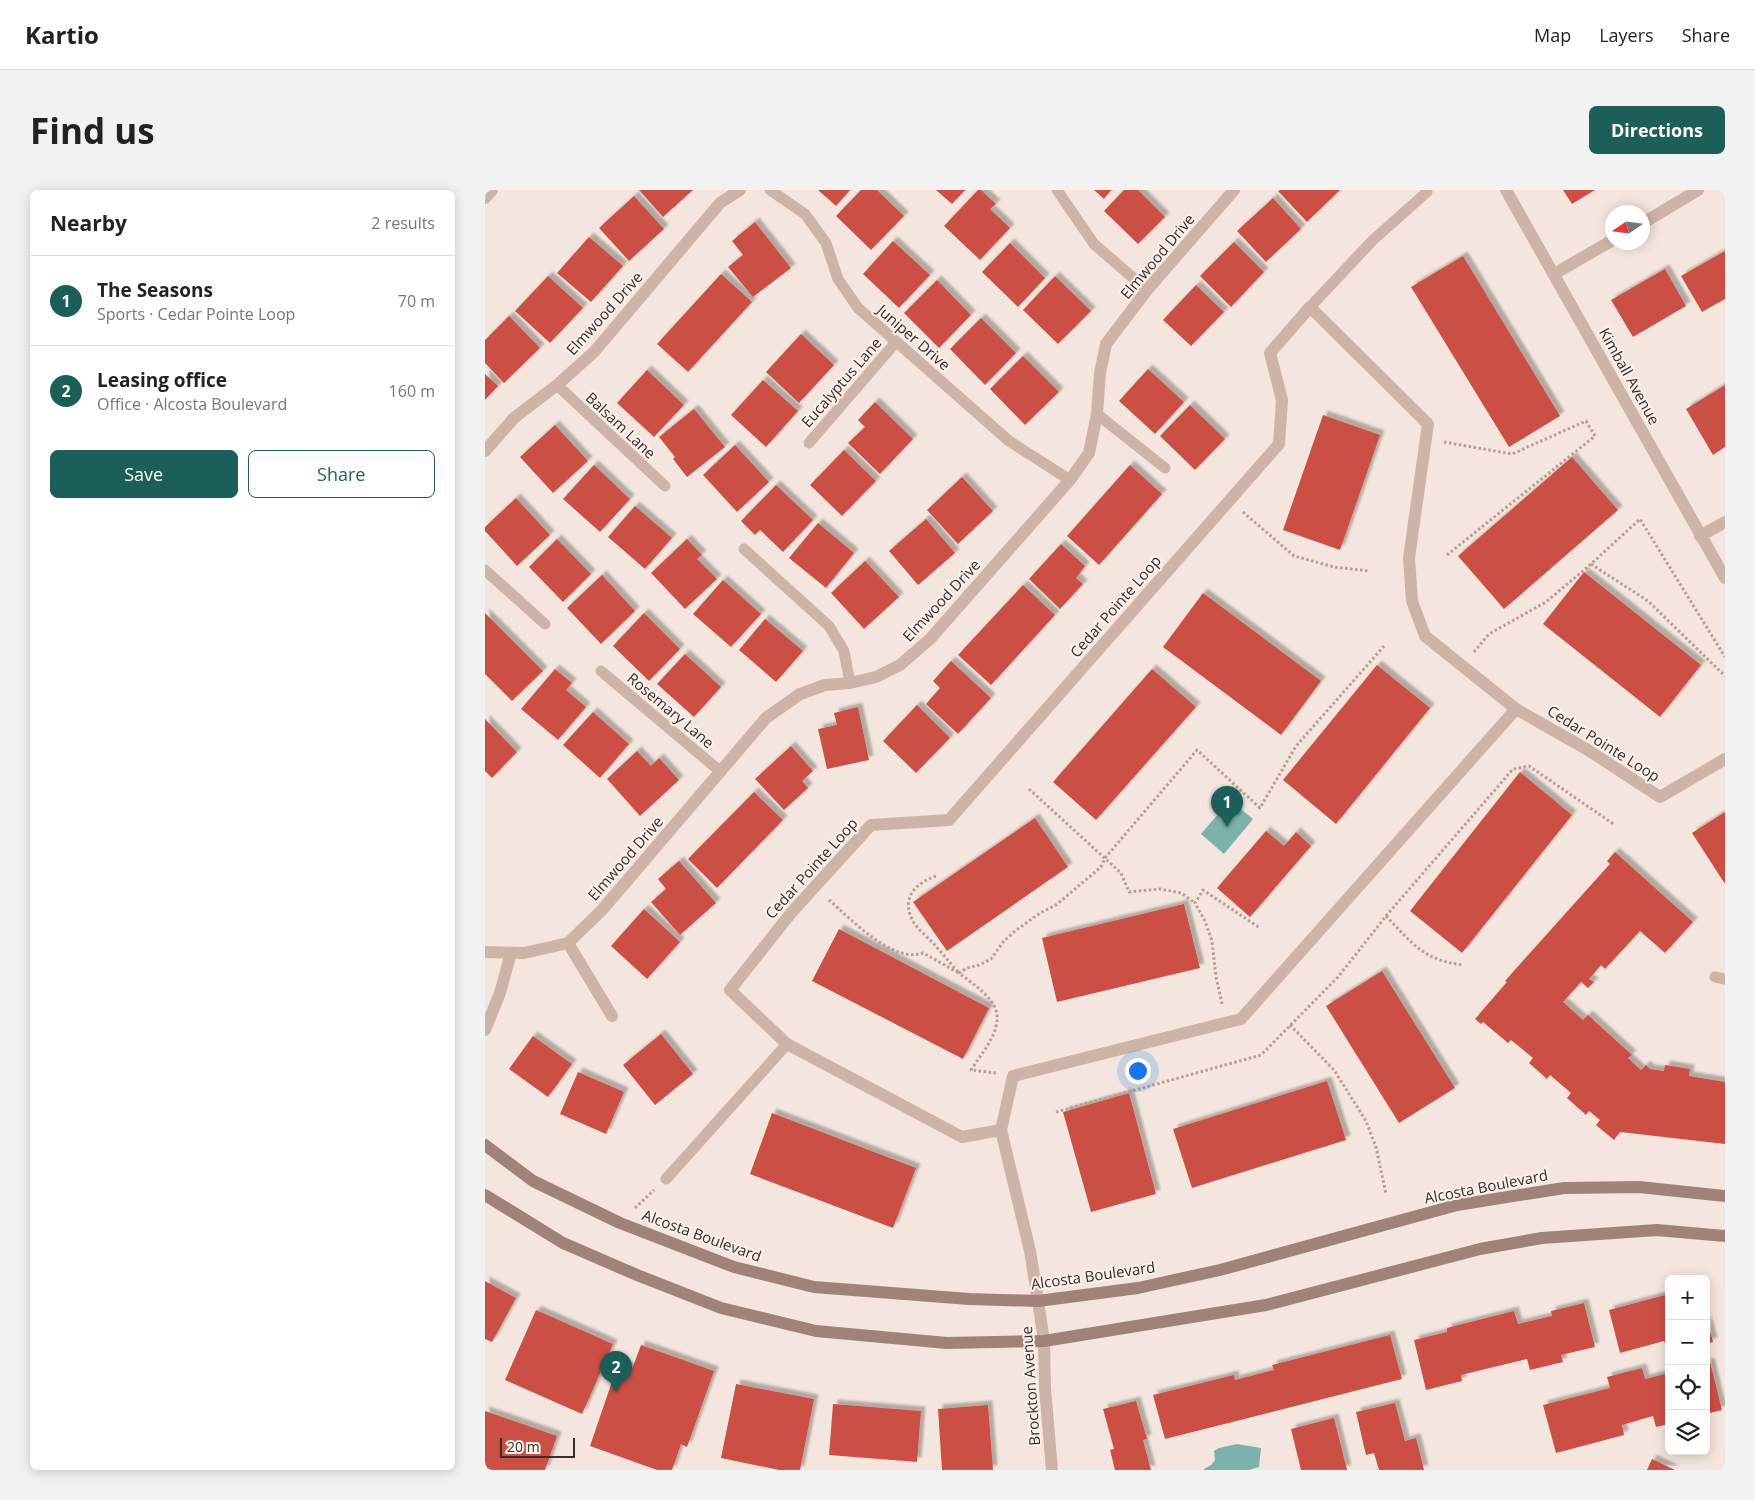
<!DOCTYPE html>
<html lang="en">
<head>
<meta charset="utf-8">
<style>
  :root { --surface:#fff; --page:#f2f2f2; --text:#222; --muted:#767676; --line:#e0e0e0; --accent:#1c5e58 }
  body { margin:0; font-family:"Open Sans",sans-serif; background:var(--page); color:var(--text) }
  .controls { position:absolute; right:15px; bottom:15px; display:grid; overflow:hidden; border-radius:8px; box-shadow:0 2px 12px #0003 }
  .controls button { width:45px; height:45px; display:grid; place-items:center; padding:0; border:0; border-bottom:1px solid var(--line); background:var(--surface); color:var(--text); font:25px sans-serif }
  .compass { position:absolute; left:1120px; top:15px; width:45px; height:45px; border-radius:50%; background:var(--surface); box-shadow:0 2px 12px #0003; rotate:257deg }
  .scale { position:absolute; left:15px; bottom:12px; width:75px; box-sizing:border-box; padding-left:5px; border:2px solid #3a2c29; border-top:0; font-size:14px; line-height:18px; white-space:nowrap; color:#3a2c29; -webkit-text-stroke:4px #fbf1eb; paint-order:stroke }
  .you { position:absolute; left:652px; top:880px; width:18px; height:18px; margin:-12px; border:4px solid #fff; border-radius:50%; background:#1a73e8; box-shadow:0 0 0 8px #1a73e833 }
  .badge { display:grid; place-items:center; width:32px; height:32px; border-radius:50%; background:var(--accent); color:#fff; font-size:16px; font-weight:700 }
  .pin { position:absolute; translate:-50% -41px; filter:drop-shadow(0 1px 2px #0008) }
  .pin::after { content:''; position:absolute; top:26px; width:18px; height:15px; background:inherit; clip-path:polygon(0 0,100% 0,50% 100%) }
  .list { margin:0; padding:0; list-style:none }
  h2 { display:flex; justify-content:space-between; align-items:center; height:65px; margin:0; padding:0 20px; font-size:21px }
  h2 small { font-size:16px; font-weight:400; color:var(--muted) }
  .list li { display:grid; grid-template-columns:32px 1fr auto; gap:15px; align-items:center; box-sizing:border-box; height:90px; padding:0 20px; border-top:1px solid var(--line) }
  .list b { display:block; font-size:19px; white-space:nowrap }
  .list p { margin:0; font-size:16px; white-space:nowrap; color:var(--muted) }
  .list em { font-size:16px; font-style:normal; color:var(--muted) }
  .actions { display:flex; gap:10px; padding:15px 20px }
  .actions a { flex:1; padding:11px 0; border:1px solid var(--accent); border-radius:8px; text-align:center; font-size:18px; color:var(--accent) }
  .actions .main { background:var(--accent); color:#fff }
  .icon { flex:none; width:28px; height:28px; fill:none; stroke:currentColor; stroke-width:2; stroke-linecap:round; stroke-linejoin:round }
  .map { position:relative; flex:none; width:1240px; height:1280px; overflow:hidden; border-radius:8px }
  header { display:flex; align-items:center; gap:30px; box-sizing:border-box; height:70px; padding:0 25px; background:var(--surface); border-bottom:1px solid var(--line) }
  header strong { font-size:24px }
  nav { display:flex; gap:28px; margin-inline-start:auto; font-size:18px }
  .intro { display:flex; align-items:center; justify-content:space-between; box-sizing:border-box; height:120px; padding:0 30px }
  h1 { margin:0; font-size:35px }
  .button { padding:12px 22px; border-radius:8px; background:var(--accent); color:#fff; font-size:18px; font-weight:700 }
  main { display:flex; gap:30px; padding:0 30px }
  aside { flex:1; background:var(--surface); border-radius:8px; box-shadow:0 2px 12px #0003 }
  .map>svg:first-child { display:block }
  .water { fill:#7bb3ac }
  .building { fill:#cc4f44; filter:url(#shadow) }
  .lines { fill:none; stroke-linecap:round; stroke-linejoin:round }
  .path { stroke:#b99d93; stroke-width:3; stroke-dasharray:2.5 2.5; stroke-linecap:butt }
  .service { stroke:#cdb4a9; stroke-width:11 }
  .minor { stroke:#cdb4a9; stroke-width:12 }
  .tertiary { stroke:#cdb4a9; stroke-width:12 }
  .secondary { stroke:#a1827a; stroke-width:12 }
  .labels { text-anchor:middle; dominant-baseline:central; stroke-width:4; stroke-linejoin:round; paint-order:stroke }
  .street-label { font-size:15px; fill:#3a2c29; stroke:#fbf1eb }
</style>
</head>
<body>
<header>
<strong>Kartio</strong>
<nav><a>Map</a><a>Layers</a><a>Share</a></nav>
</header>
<div class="intro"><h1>Find us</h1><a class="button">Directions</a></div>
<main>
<aside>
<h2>Nearby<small>2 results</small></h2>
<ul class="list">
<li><span class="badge">1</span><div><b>The Seasons</b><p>Sports · Cedar Pointe Loop</p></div><em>70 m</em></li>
<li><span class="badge">2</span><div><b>Leasing office</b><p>Office · Alcosta Boulevard</p></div><em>160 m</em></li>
</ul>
<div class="actions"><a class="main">Save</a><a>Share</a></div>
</aside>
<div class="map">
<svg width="1240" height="1280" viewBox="0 0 1240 1280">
  <defs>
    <filter id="shadow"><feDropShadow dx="4.5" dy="-4.5" stdDeviation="1" flood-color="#0004"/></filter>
  </defs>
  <rect width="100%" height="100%" fill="#f4e6de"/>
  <g class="water">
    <polygon points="745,610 768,629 739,664 716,644"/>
    <polygon points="752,1254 776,1258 774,1277 764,1280 719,1280 719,1279 726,1275 730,1270 729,1261 734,1258"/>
  </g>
  <g class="building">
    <polygon points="154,0 208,0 178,27"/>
    <polygon points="333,0 365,0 351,16"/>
    <polygon points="376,0 392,0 419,26 386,60 351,26"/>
    <polygon points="451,0 480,0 467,14"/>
    <polygon points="493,0 496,0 511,14 505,19 525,38 495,70 459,36"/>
    <polygon points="609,0 626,0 619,9"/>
    <polygon points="639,0 653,0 680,27 653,54 619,21"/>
    <polygon points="795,0 855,0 822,32 793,1"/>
    <polygon points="1078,0 1110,0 1087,14"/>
    <polygon points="149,6 179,39 144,71 114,38"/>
    <polygon points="788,8 816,39 781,72 752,41"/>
    <polygon points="270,32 306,78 268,107 243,77 258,65 247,51"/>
    <polygon points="104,47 138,76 106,112 72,83"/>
    <polygon points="408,51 445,85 414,118 378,84"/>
    <polygon points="749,52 779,82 746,117 715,86"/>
    <polygon points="525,53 560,88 533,117 497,82"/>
    <polygon points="1240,61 1240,109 1217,122 1196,86"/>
    <polygon points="978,66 1075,226 1024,257 926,97"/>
    <polygon points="1180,79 1201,116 1148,147 1126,110"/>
    <polygon points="236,84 267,112 203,182 172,154"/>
    <polygon points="63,86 98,118 65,153 30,121"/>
    <polygon points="570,86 606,121 573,154 538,120"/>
    <polygon points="452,90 486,125 454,158 419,123"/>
    <polygon points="711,95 739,122 706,156 678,130"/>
    <polygon points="24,126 55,158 19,193 0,173 0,150"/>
    <polygon points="496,128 531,163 500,195 465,159"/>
    <polygon points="316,144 349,175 314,213 281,182"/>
    <polygon points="538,166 574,202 540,235 505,199"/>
    <polygon points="663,179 699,212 670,244 634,211"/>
    <polygon points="162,180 199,215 169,247 132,213"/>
    <polygon points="0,184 13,196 0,210"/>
    <polygon points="278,190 313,221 281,257 246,225"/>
    <polygon points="1240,195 1240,257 1228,265 1201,219"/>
    <polygon points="390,212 428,249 395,284 363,253 380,237 373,230"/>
    <polygon points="705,215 740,249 710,280 675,246"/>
    <polygon points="209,219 240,257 202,287 188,269 190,267 174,247"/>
    <polygon points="838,225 895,245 855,360 798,340"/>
    <polygon points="70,235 103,271 68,303 35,267"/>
    <polygon points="250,255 284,292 252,322 218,285"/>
    <polygon points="359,260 391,291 357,326 325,295"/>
    <polygon points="1087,267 1133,320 1019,419 973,366"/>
    <polygon points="109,275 145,309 115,342 78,309"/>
    <polygon points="645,275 677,304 614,375 582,346"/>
    <polygon points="477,287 508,321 473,354 442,320"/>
    <polygon points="291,295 328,330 298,362 275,340 270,345 256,331"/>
    <polygon points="31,308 65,345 32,376 0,341 0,337"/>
    <polygon points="150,316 187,348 160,379 123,347"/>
    <polygon points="441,329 470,363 433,395 404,361"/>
    <polygon points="333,333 369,363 341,398 304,368"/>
    <polygon points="72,349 106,384 78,412 44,377"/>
    <polygon points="202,349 217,365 212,369 232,389 200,419 166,383"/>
    <polygon points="576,354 600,376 591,388 598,394 575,419 544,389"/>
    <polygon points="380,371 414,407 379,439 346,403"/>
    <polygon points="1099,382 1216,475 1175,527 1058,434"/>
    <polygon points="117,385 150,421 116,454 82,418"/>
    <polygon points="238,390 276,424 246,457 208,424"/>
    <polygon points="538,395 570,425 506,495 473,465"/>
    <polygon points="718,403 836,491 796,545 678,457"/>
    <polygon points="0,423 58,481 27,511 0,484"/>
    <polygon points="159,423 195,459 164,491 128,456"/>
    <polygon points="280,429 318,461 291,492 254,460"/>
    <polygon points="200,464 236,497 209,527 172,494"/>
    <polygon points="466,471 506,508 473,544 441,514 455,498 448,491"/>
    <polygon points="892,475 945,518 851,634 798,590"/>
    <polygon points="70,479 87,493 81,500 101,517 73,550 36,519"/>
    <polygon points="667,479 711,517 611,630 568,592"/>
    <polygon points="432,515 465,548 431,583 398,551"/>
    <polygon points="373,517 384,570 342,579 333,539 352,535 349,523"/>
    <polygon points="108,522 144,554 115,588 78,555"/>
    <polygon points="0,529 32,562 7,588 0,581"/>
    <polygon points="306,556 328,581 317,591 323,598 299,620 270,589"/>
    <polygon points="152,561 166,576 174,568 194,590 155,626 122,589"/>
    <polygon points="1035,582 1087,625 977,763 925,721"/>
    <polygon points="269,602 298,630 232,698 203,669"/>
    <polygon points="1240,622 1240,694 1207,643"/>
    <polygon points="550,628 583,677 462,761 428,712"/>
    <polygon points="781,641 799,656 811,642 826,656 765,727 732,698"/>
    <polygon points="1130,662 1208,732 1180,763 1155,741 1120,779 1116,775 1104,789 1109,792 1103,798 1096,792 1078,812 1098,830 1103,825 1147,865 1143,868 1156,880 1161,875 1165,879 1179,881 1180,875 1205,879 1204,886 1240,892 1240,954 1135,942 1129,950 1111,935 1115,930 1104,921 1101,925 1082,908 1086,903 1065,885 1062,889 1044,873 1048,868 1026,850 1023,853 998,832 996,834 990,829 1022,792 1020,791 1125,674 1122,671"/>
    <polygon points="194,671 231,713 195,745 166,712 181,699 173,689"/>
    <polygon points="699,714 715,778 572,812 557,748"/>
    <polygon points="159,719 195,752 162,789 126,756"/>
    <polygon points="354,739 504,818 478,869 327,791"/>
    <polygon points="897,781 970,898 914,933 841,816"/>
    <polygon points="176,844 208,884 170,915 138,875"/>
    <polygon points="48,846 87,874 63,907 24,879"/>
    <polygon points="93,882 139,902 121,944 75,924"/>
    <polygon points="842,891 861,950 707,998 688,939"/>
    <polygon points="644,903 671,1004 606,1022 578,922"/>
    <polygon points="287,923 431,978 408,1038 265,984"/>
    <polygon points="0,1091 31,1108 7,1152 0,1149"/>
    <polygon points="1184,1104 1184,1164 1179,1151 1135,1163 1124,1120"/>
    <polygon points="1099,1113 1110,1157 1076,1165 1078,1172 1045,1180 1042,1169 976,1185 977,1191 941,1200 929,1150 962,1142 962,1138 1029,1121 1033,1134 1067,1126 1066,1121"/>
    <polygon points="51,1120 128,1154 97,1224 20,1190"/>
    <polygon points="1221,1127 1228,1152 1221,1154"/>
    <polygon points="905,1145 917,1189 680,1249 668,1205 749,1185 750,1190 789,1180 787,1175"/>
    <polygon points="156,1155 229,1181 202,1257 196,1254 187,1280 172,1280 105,1256 133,1174 147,1179"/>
    <polygon points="1225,1172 1237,1220 1221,1224 1221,1173"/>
    <polygon points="1157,1178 1160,1189 1184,1183 1184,1234 1171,1237 1168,1226 1137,1235 1139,1245 1071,1263 1058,1215 1125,1198 1122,1187"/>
    <polygon points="251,1194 329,1209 315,1280 294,1280 236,1268"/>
    <polygon points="651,1211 662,1249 658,1250 666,1280 630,1280 625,1260 629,1259 618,1219"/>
    <polygon points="910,1213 920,1251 931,1248 939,1280 894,1280 889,1263 881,1265 871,1222"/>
    <polygon points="348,1214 436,1221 432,1272 344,1265"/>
    <polygon points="503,1215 508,1280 457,1280 453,1219"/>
    <polygon points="0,1221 72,1246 60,1280 0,1280"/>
    <polygon points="849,1228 862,1280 816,1280 806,1239"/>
    <polygon points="1167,1269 1190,1280 1162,1280"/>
  </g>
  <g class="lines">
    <g class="path">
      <polyline points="959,252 1027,264 1101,231 1110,246 962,365"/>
      <polyline points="758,322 809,366 849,377 884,381"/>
      <polyline points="1106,374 1163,411 1240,486"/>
      <polyline points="989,462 1004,444 1061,412 1106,374 1155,329 1240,467"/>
      <polyline points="544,599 636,683 644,702 675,699 696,703 710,713"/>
      <path d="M344,710c22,19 64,64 94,53l36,20c-9,-10 -17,-20 -26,-30 -6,-6 -14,-13 -19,-20 -14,-24 0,-39 22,-47"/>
      <path d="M901,726c26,27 38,45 78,49"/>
      <polyline points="737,814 731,787 727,751 720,731 710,713 718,700 775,738"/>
      <polyline points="805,835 849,880 881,931 891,957 901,1004"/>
      <path d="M511,883l-25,-3c12,-19 38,-47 20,-69 -8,-11 -21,-19 -32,-28l8,-5 12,-3 12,-6 12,-17 12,-11 25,-18 16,-8 45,-38 4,-9 92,-108 63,58 36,-62 89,-101"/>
      <polyline points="571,922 776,865 853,787 901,726 1028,579 1044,576 1130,635"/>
      <polyline points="150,1018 169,1000"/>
    </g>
    <g class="service">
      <polyline points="285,0 320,24 341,53 353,89 373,118 524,251 585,290"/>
      <polyline points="572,0 609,54 662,100"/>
      <polyline points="825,117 888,50 942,2"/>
      <polyline points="72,195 180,296"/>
      <polyline points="612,224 680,278"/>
      <polyline points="324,253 411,152"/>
      <polyline points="259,359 344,436 359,461 365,493"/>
      <polyline points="0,380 60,434"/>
      <polyline points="116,481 236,582"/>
      <polyline points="1230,787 1240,789"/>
      <polyline points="181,989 302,854"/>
    </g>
    <g class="minor">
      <polyline points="1021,0 1240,388"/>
      <polyline points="1158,33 1213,0"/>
      <polyline points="1069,84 1128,50"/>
      <polyline points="0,261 29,228 72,195 109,162 235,13 255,0"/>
      <polyline points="1215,346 1240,332"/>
      <polyline points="1031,519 1103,560 1175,607 1240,569"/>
      <polyline points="83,753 127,826"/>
      <polyline points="0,762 39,763 83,753 117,720 281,528 315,504 340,495 365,493 391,487 415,475 445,449 585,290 604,263 612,224 615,183 621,154 662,100 749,0"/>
      <polyline points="0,840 15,803 26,763"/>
      <polyline points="516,940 477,947 302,854 245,800 306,723 386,635 464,630 794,254 797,210 785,163 825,117 943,234 924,368 927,411 940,446 1031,519 756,829 528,886 516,940 545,1061 553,1111 559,1151 560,1198 567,1280"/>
    </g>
    <polyline class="tertiary" points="0,8 7,0"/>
    <g class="secondary">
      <polyline points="0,955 48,991 135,1033 249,1077 329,1097 484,1109 553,1111 653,1098 735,1080 972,1015 1079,998 1154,997 1240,1006"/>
      <polyline points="0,1005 78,1053 152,1085 236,1118 331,1141 462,1153 559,1151 781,1115 995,1059 1057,1048 1172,1040 1240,1046"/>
    </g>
  </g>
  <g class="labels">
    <g class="street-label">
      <text transform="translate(672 66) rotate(-50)">Elmwood Drive</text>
      <text transform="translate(119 123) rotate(-48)">Elmwood Drive</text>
      <text transform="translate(429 147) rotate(41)">Juniper Drive</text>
      <text transform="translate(1145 186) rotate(61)">Kimball Avenue</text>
      <text transform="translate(356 192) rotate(-49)">Eucalyptus Lane</text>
      <text transform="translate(136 235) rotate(43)">Balsam Lane</text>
      <text transform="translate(456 410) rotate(-47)">Elmwood Drive</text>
      <text transform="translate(630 416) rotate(-49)">Cedar Pointe Loop</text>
      <text transform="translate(186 520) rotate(40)">Rosemary Lane</text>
      <text transform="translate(1119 553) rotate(32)">Cedar Pointe Loop</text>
      <text transform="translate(140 668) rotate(-49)">Elmwood Drive</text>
      <text transform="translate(326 678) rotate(-48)">Cedar Pointe Loop</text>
      <text transform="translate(1001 996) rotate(-11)">Alcosta Boulevard</text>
      <text transform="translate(217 1045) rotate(20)">Alcosta Boulevard</text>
      <text transform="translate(608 1085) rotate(-8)">Alcosta Boulevard</text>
      <text transform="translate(545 1196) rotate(-94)">Brockton Avenue</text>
    </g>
  </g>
</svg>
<div class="controls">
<button>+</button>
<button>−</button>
<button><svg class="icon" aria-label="locate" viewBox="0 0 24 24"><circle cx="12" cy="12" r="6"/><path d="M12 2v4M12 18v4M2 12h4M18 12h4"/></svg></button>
<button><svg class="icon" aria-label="layers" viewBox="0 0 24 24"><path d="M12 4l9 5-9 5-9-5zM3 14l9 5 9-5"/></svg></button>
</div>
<svg class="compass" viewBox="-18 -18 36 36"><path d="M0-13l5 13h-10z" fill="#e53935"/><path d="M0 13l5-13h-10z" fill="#767676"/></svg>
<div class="scale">20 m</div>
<div class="you"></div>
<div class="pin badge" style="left:742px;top:637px">1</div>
<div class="pin badge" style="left:131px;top:1202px">2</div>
</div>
</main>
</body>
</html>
